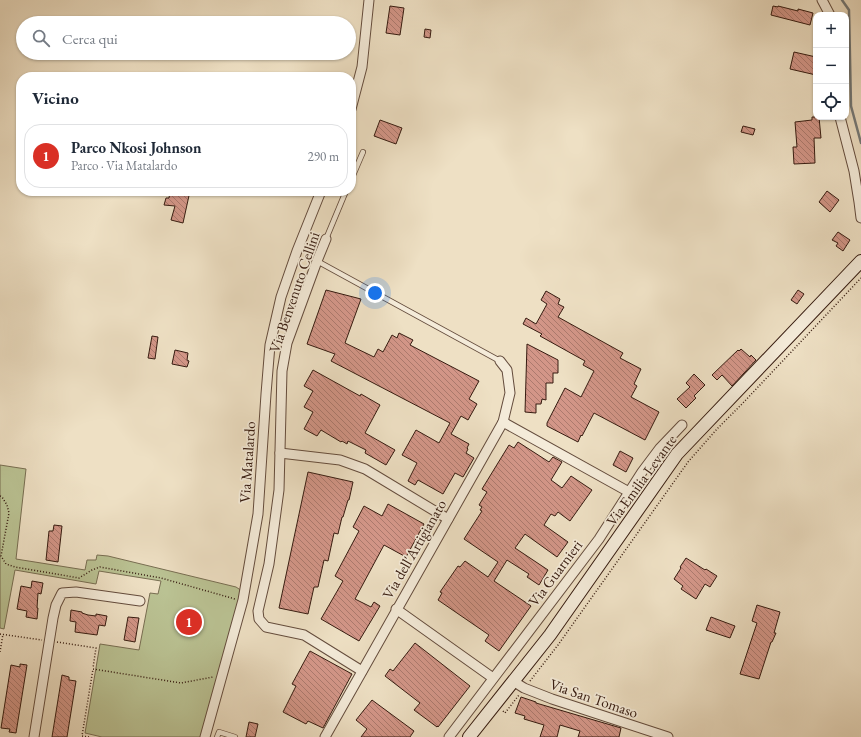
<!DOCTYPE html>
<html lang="it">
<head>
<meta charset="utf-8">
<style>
  :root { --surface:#fff; --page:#f6f6f7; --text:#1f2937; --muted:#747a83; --line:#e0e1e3; --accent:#d93025 }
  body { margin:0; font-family:"EB Garamond",serif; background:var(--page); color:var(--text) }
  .controls { position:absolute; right:12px; top:12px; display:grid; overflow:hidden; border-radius:8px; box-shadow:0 1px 3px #0004 }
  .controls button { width:36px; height:36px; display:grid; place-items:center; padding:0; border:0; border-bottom:1px solid var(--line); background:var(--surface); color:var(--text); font:20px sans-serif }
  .you { position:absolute; left:375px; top:293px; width:14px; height:14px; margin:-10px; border:3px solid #fff; border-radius:50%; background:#1a73e8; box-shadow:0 0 0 6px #1a73e833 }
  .badge { display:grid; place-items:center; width:26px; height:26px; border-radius:50%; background:var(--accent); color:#fff; font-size:13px; font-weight:700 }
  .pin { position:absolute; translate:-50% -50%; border:2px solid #fff; box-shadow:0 1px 4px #0006 }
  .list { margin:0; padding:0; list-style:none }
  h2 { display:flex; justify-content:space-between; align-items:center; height:52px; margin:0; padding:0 16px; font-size:17px }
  h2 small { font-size:13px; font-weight:400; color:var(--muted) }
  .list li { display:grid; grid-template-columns:26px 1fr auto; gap:12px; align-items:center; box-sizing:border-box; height:64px; margin:0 8px 8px; padding:0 8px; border:1px solid var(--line); border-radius:16px }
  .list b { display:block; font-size:15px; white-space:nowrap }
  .list p { margin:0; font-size:13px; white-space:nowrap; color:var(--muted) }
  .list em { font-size:13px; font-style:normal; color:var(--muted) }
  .icon { flex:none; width:22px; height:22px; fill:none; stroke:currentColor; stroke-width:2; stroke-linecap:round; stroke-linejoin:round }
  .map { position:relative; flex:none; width:861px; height:737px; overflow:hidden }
  .search { position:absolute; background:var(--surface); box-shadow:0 1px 3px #0004; left:16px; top:16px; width:340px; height:44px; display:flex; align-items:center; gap:10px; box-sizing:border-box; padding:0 14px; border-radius:22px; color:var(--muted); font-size:15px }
  .panel { position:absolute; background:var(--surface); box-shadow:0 1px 3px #0004; left:16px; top:72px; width:340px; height:124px; border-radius:16px }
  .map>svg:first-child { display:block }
  .green { fill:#bac293; stroke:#786e52 }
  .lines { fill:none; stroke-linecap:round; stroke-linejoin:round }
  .stream { stroke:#757a79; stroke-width:2.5 }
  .building { fill:url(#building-back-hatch); stroke:#361b10 }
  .lane-casing { stroke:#644c3d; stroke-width:6 }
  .street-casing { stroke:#644c3d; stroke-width:11 }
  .secondary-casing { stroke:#361b10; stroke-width:14 }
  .path { stroke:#361b10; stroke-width:1.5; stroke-dasharray:1 2; stroke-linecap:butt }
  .lane { stroke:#f4ebd9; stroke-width:4.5 }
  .street { stroke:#f4ebd9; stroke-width:9 }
  .secondary { stroke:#f4ebd9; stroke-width:12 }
  .labels { text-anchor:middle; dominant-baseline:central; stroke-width:3.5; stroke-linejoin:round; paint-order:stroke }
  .street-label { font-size:15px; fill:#361b10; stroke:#f4ebd9 }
</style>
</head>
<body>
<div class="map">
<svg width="861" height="737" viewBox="0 0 861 737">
  <defs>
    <pattern id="building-back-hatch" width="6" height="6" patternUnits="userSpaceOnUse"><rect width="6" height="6" fill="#d39688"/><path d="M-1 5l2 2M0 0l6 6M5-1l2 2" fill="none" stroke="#ac7a6e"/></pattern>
  </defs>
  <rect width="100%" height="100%" fill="#eee0c4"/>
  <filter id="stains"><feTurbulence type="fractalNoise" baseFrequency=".005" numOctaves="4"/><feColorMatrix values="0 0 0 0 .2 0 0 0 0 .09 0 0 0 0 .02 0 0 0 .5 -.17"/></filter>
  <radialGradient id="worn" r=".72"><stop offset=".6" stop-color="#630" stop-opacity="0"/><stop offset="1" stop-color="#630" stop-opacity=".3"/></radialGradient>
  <polygon class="green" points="0,465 26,469 16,559 85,570 87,560 96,560 97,555 108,556 236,587 242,591 201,737 102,737 85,733 100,644 139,650 150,593 158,594 161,581 99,571 96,584 15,570 4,629 0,628"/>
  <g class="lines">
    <polyline class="stream" points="842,0 849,10 851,106 861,143"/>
  </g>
  <g class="building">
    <polygon points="390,6 404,8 400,35 386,33"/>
    <polygon points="773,6 778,7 778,6 798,11 798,9 813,13 810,25 771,15"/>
    <polygon points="425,29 431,30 430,38 424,37"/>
    <polygon points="794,52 816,57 816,75 790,69"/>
    <polygon points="812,117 819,117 821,138 814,138 815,163 794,164 793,147 797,147 795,122 812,120"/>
    <polygon points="380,120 402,128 396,144 374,136"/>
    <polygon points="743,126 755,129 753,135 741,132"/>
    <polygon points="180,191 190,191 183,223 171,220 175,206 164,205 166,198 169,198 170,192 179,194"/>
    <polygon points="827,191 839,200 830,212 819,202"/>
    <polygon points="838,232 850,240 843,251 836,246 838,243 832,240"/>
    <polygon points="326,290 361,299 345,343 374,357 378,349 383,352 392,335 397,338 399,333 413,340 410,345 479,381 469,399 477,404 468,420 461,416 451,434 469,444 467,448 468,449 466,453 474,458 463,477 455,473 443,494 418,480 415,485 408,481 417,463 402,455 416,430 439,443 450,423 331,361 335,354 307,344"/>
    <polygon points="798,290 804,294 797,304 791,300"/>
    <polygon points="546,291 560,299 558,304 564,307 558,317 623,353 620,358 641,369 634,384 637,386 631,397 659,412 645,440 594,413 582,436 581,435 578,442 547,426 547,423 565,388 581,397 594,371 583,365 585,361 540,336 542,334 523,324 526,318 536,324 547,304 541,300"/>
    <polygon points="152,336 158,337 155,359 148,358"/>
    <polygon points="527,344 558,360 558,373 553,373 553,383 546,383 546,400 542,399 541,404 536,404 536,413 525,412"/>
    <polygon points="741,349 750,357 751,355 756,360 732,386 722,375 717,380 712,375 738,350 739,351"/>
    <polygon points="175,350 188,353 187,360 189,361 187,367 172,364"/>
    <polygon points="313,370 360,396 361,394 380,405 365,433 395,450 386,465 365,453 366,450 348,441 347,444 342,441 341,442 321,430 317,436 304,429 313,412 304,407 313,391 304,386"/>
    <polygon points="694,374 705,385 694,396 696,398 686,408 677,399 690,387 686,383"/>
    <polygon points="518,442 549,462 553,457 562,462 551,480 562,488 571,476 592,490 570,521 558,512 555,516 551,514 544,525 568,542 557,557 525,534 515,548 548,570 539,585 527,577 529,574 507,560 494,581 531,606 499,651 485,641 489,635 438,600 442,593 440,592 458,566 460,567 465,561 488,577 498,562 464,539 482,511 480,510 482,507 479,505 487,492 482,489 509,445 514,448"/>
    <polygon points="620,451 633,458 626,472 613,465"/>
    <polygon points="308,472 353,482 349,500 348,500 343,517 342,517 338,534 334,533 328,561 324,560 318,587 314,587 308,614 279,608"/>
    <polygon points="388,504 424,524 406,557 384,545 355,599 371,607 374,602 380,606 359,641 321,619 343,581 335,576 359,531 353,527 364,506 382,516"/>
    <polygon points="54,525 62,526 58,562 46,560 49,531 53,531"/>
    <polygon points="686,558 705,570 706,569 717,576 710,587 705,584 696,599 681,589 683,586 674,579 681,568 680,567"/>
    <polygon points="32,581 43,583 41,594 38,593 37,608 38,608 37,619 26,617 27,611 17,609 21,586 31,588"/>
    <polygon points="757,605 780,612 774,633 776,633 772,642 771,642 759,679 740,674 757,623 752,621"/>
    <polygon points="71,610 82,612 82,613 88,615 96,616 96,614 107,616 105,626 99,625 97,635 75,632 76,622 70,621"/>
    <polygon points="128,617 139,618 135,642 124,640"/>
    <polygon points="711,617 735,626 730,638 706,630"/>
    <polygon points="415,643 470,686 438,727 437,726 437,727 414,710 420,703 385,676 390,669 393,671"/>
    <polygon points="310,651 352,674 323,728 308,721 306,724 283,712 296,686 292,684"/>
    <polygon points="20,664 27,665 16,733 9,732 10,729 1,728 11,665 20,667"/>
    <polygon points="62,675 69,677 69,680 76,681 67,737 52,737"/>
    <polygon points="521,697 536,702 536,703 621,728 619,737 578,737 580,731 560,725 557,737 540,737 544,725 524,719 525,716 515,713"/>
    <polygon points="372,700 414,731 410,737 361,737 367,729 356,720"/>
    <polygon points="249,722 258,724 255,737 246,737"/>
  </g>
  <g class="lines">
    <defs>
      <g id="lane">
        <polyline points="351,180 363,152"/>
        <polyline points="326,239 346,191"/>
        <polyline points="317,261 500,361"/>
        <polyline points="217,737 219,732 235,737"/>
      </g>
      <g id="street">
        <polyline points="822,0 830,15"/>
        <polyline points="351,109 362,67 369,0"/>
        <polyline points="840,117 854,171 859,202 861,218"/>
        <polyline points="326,239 317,261 287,343 282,371 279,490 269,564 258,611 259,619 266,627 304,635 362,671"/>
        <polyline points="503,422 629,492"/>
        <polyline points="280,453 340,460 365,469 448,519"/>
        <polyline points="396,609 493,678"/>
        <polyline points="513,681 524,688 552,699 668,737"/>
        <polyline points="34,737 53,618 56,605 62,593 76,592 140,601"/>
        <polyline points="205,737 243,600 258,514 266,394 270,345 281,297 297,251 321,191"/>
        <polyline points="325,737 503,422 510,393 507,370 500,361"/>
        <polyline points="449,737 599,539 642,472 660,448 682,425"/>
      </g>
      <polyline id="secondary" points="469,737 550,635 677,454 861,261"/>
    </defs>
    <use href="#lane" class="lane-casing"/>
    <use href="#street" class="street-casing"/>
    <use href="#secondary" class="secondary-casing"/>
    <g class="path">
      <polyline points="0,496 2,497 7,505 9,513 1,556 6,564 15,567 79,578 92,570 100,567 161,578 235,599"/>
      <polyline points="0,634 42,640"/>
      <polyline points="57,642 96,648 93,668"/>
      <polyline points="0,652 3,634"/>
      <polyline points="530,681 558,645 688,462 717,429 742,404 861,278"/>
      <polyline points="503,711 505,713 519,695"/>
      <polyline points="89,737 82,736 93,669 181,683 213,677"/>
    </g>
    <use href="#lane" class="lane"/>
    <use href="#street" class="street"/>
    <use href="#secondary" class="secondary"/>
  </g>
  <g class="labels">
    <g class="street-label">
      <text transform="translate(294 292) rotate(-71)">Via Benvenuto Cellini</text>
      <text transform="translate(247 462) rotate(-86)">Via Matalardo</text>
      <text transform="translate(641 480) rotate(-54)">Via Emilia Levante</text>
      <text transform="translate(414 549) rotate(-60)">Via dell'Artigianato</text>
      <text transform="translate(555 573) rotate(-53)">Via Guarnieri</text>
      <text transform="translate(594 698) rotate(19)">Via San Tomaso</text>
    </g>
  </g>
  <rect width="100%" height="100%" filter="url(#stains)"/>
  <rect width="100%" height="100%" fill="url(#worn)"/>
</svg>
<div class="controls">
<button>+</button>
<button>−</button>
<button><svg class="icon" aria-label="locate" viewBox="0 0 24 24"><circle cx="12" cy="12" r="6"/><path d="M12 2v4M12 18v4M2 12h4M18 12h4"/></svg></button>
</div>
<div class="you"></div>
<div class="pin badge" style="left:189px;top:622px">1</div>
<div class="search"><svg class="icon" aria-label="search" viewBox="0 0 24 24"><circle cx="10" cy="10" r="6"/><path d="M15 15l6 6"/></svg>Cerca qui</div>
<section class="panel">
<h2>Vicino<small></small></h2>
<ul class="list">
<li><span class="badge">1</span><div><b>Parco Nkosi Johnson</b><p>Parco · Via Matalardo</p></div><em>290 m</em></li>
</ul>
</section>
</div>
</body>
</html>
